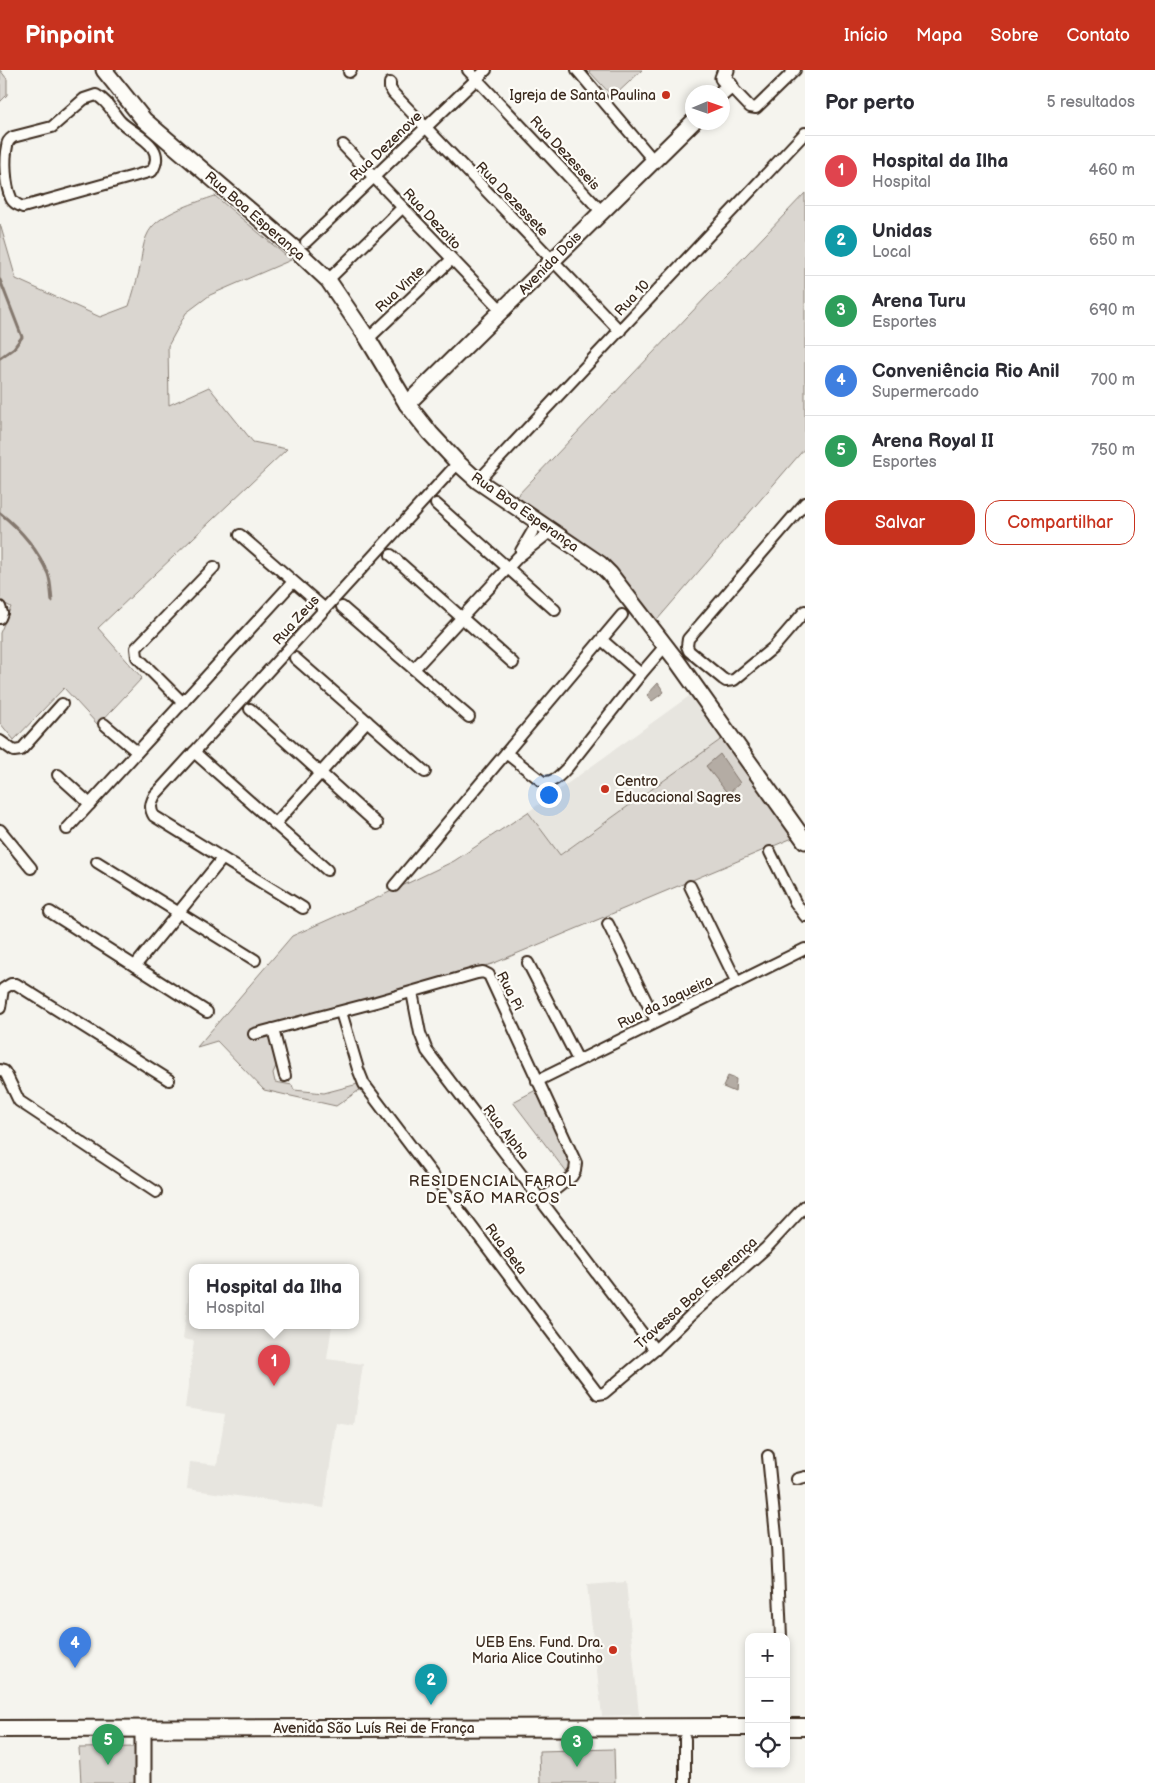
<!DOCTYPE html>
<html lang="pt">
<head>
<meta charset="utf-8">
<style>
  :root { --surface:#fff; --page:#f7f7f7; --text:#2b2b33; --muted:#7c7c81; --line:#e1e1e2; --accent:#c8321e }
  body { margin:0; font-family:"Balsamiq Sans",sans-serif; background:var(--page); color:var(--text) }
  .controls { position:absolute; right:15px; bottom:15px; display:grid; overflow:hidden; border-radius:10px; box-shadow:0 2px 8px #0003 }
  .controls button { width:45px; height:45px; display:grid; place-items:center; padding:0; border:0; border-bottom:1px solid var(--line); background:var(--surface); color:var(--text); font:25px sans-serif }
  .compass { position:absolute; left:685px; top:15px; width:45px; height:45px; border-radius:50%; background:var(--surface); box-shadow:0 2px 8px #0003; rotate:88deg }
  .you { position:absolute; left:548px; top:724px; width:18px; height:18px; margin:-12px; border:4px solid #fff; border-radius:50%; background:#1a73e8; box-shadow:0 0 0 8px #1a73e833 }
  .badge { display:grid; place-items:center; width:32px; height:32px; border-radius:50%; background:var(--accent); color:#fff; font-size:16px; font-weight:700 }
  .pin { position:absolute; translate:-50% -41px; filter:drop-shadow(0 1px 2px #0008) }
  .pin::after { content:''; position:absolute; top:26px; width:18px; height:15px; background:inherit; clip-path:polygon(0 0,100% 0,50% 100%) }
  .popup { position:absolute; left:189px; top:1194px; width:170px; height:65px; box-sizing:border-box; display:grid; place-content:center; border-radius:10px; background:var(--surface); filter:drop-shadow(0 1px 4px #0005); font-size:16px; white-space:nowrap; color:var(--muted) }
  .popup b { font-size:19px; color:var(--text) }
  .popup::after { content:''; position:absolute; left:50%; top:100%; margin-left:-10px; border:10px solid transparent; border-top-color:var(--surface) }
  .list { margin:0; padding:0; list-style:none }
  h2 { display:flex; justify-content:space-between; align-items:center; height:65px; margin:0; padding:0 20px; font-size:21px }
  h2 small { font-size:16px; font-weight:400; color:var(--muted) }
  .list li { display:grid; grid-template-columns:32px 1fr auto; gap:15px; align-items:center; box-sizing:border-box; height:70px; padding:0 20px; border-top:1px solid var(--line) }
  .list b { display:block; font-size:19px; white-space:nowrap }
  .list p { margin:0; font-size:16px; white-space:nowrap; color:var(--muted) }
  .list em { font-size:16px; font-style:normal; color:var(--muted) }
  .actions { display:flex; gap:10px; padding:15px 20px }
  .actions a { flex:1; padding:11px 0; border:1px solid var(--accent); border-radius:15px; text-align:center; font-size:18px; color:var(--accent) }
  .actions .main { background:var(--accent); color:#fff }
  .icon { flex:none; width:28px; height:28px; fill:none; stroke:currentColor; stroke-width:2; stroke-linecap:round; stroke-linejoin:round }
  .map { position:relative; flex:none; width:805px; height:1713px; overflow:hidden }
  header { display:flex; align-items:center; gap:30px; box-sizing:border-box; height:70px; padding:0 25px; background:var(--accent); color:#fff }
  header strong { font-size:24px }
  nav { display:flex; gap:28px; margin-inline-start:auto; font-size:18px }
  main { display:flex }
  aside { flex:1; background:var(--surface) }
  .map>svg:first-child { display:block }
  .built { fill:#e7e5df }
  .green { fill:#dad6d0; stroke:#8a8077 }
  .water { fill:#b4aca4; stroke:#84786e }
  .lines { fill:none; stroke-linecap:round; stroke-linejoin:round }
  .stream { stroke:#84786e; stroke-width:3 }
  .street-casing { stroke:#3b2a1e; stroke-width:14 }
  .secondary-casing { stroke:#3b2a1e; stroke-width:19 }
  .primary-casing { stroke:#3b2a1e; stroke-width:20 }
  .street { stroke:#fdfcf7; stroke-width:10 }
  .secondary { stroke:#fdfcf7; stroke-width:15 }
  .primary { stroke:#fdfcf7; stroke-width:16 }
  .poi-dot { fill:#c8321e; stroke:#fdfcf7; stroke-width:2 }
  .labels { text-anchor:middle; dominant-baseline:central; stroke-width:4.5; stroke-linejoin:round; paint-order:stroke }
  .poi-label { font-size:14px; fill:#3b2a1e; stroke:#fdfcf7; text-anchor:end }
  .street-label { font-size:14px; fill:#3b2a1e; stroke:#fdfcf7 }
  .neighbourhood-label { font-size:15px; letter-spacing:1px; fill:#3b2a1e; stroke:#fdfcf7 }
</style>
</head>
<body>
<header>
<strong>Pinpoint</strong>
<nav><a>Início</a><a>Mapa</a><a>Sobre</a><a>Contato</a></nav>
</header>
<main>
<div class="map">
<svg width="805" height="1713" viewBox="0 0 805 1713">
  <rect width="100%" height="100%" fill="#f5f4ee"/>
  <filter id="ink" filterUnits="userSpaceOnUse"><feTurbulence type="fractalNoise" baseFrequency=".02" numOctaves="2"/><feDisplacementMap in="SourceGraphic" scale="10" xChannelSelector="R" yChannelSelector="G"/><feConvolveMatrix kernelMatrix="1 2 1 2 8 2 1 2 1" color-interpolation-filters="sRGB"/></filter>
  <g filter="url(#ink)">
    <g class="built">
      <polygon points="692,624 723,668 559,785 528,742"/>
      <polygon points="191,1206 193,1206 193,1255 332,1255 327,1289 363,1294 354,1356 336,1353 324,1438 187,1419 190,1392 217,1395 225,1344 185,1338 194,1271 183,1269"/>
      <polygon points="626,1512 639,1645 602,1646 587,1515"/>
    </g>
    <g class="green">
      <polygon points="0,0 7,9 7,25 0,32"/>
      <polygon points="588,0 642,0 613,27"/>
      <polygon points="805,123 805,378 657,550 606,489 515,428"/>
      <path d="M215,126l76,64 -81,35 -24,18 -18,33 1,59 40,-18 44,55 34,7 -189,179 44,50 -44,47 -34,-37 -50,52 -14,-17v-90l11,-26 -11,-6v-377l16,55 84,38 29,-11c4,-12 7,-23 10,-34 3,-15 3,-33 13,-45 13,-15 45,-25 63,-31z"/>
      <polygon points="723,668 795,767 492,894 267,957 277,994 273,1003 275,1012 292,1015 294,1020 324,1023 358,1014 361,1019 336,1036 264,1020 217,971 197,977 292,866 377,828 454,791 528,742 560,785"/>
      <polygon points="536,1020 573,1096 573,1100 567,1103 513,1032"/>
      <polygon points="136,1677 135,1713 81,1713 79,1678"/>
      <polygon points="614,1679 615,1713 540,1713 539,1681"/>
    </g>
    <g class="water">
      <polygon points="658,613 664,622 652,631 647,625"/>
      <polygon points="720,684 740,713 728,724 706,696"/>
      <polygon points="728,1006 736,1009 735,1022 723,1017"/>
    </g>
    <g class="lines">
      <g class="stream">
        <polyline points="0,210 22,267 14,278 0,288"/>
        <path d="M0,443c20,16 38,37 48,61 3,8 3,19 4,27"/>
      </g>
      <defs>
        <g id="street">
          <polyline points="468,0 602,142"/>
          <polyline points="577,0 654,91"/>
          <polyline points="349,2 351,0"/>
          <polyline points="390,13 390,18 393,23 620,261"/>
          <polyline points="730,16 750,37 756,38 795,0"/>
          <path d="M96,25c12,6 16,17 24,26 13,14 48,24 32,50l-129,36c-5,-2 -10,-4 -12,-9 -6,-13 -7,-39 -4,-52 0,-4 3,-7 6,-9l39,-10 32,-28z"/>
          <polyline points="343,75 502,241"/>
          <polyline points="306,172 486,0"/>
          <polyline points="328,210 402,138"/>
          <polyline points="368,269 451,190"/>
          <polyline points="478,411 805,63"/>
          <polyline points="805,433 688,569 687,576 689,581 723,609 726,611 734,610 774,577 805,541"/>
          <polyline points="436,434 555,540"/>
          <polyline points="240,465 325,539"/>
          <polyline points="521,481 538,452"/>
          <polyline points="391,485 513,593"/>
          <polyline points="0,537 2,543 0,548"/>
          <polyline points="342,537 469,647"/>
          <polyline points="602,570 641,604"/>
          <polyline points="295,588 425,702"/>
          <polyline points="414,599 518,487 551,461"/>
          <polyline points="183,633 137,587 136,578 214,497"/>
          <polyline points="250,639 377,754"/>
          <polyline points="104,654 137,682"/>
          <polyline points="0,671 14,681 21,680 62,634"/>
          <polyline points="194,682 327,800"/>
          <path d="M506,683l37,29c11,1 17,-7 24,-14l74,-94 24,-28"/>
          <polyline points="58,705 90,734"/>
          <polyline points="275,754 367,651"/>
          <polyline points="67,759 293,512"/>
          <polyline points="0,760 31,798"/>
          <polyline points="770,782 795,832 805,846"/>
          <polyline points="97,792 255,890"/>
          <polyline points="394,816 622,545"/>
          <polyline points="690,816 737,913"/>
          <path d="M303,838l-149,-92c-5,-8 -3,-13 1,-21l303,-332"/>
          <polyline points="50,842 207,942"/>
          <polyline points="608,854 656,951"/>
          <polyline points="528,893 578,990"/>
          <polyline points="135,896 222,789"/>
          <polyline points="412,922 420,963 427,981 655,1280"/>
          <polyline points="0,938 3,919 11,914 16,914 169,1010"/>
          <polyline points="341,942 358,999 364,1014 598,1324 604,1323 655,1280 694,1242 766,1178 805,1136"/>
          <polyline points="273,959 285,1006"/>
          <polyline points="254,964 376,932 477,903 483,902 489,905 576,1093 575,1101 572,1106 542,1130"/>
          <polyline points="0,1000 4,1001 7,1006 19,1031 156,1122"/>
          <polyline points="537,1011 805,879"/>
          <polyline points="768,1386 777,1476 781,1567"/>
          <polyline points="797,1409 805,1407"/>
          <polyline points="685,1669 685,1713"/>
        </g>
        <g id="secondary">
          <polyline points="104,0 144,50 295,179 328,210 368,269 407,334 430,363 458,393 478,411 600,494 610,504 677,591 805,771"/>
          <polyline points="722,23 730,16 723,8 726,0"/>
          <polyline points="407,334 693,52"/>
          <polyline points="143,1713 143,1658"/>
        </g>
        <g id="primary">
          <polyline points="786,1657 805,1657"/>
          <polyline points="0,1659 749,1657"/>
        </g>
      </defs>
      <use href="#street" class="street-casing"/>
      <use href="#secondary" class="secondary-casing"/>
      <use href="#primary" class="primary-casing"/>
      <use href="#street" class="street"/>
      <use href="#secondary" class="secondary"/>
      <use href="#primary" class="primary"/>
    </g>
  </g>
  <g class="poi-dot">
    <circle cx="666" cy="25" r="5"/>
    <circle cx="605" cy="719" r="5"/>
    <circle cx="613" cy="1580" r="5"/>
  </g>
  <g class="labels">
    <g class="poi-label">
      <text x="656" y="25">Igreja de Santa Paulina</text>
      <text x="615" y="711" text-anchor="start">Centro<tspan x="615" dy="16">Educacional Sagres</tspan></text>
      <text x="603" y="1572">UEB Ens. Fund. Dra.<tspan x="603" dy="16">Maria Alice Coutinho</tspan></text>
    </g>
    <g class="street-label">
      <text transform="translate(386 76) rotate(-44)">Rua Dezenove</text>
      <text transform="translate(565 83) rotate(47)">Rua Dezesseis</text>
      <text transform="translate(512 129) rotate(46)">Rua Dezessete</text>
      <text transform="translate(255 146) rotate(41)">Rua Boa Esperança</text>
      <text transform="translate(432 149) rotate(47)">Rua Dezoito</text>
      <text transform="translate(550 193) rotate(-45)">Avenida Dois</text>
      <text transform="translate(400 219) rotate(-43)">Rua Vinte</text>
      <text transform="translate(632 228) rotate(-47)">Rua 10</text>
      <text transform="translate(525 442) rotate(35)">Rua Boa Esperança</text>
      <text transform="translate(296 550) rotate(-48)">Rua Zeus</text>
      <text transform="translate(510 921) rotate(63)">Rua Pi</text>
      <text transform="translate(665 932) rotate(-26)">Rua da Jaqueira</text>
      <text transform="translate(506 1062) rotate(52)">Rua Alpha</text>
      <text transform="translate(506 1179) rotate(53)">Rua Beta</text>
      <text transform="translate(696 1223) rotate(-42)">Travessa Boa Esperança</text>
      <text x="374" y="1658">Avenida São Luís Rei de França</text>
    </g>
    <g class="neighbourhood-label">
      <text x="493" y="1111">RESIDENCIAL FAROL<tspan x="493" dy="17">DE SÃO MARCOS</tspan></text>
    </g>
  </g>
</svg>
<div class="controls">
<button>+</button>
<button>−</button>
<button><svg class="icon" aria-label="locate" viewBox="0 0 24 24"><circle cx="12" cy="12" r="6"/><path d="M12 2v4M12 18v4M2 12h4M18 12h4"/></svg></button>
</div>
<svg class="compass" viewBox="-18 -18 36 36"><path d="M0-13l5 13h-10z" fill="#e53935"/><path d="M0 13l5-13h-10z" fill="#7c7c81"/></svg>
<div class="you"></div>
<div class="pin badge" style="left:274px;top:1316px;background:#e0444e">1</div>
<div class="popup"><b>Hospital da Ilha</b>Hospital</div>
<div class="pin badge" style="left:431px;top:1635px;background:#0f9aa8">2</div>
<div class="pin badge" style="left:577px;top:1697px;background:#2e9e5b">3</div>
<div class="pin badge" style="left:75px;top:1598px;background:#3f7fe0">4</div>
<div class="pin badge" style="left:108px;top:1695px;background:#2e9e5b">5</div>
</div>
<aside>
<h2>Por perto<small>5 resultados</small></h2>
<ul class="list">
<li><span class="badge" style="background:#e0444e">1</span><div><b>Hospital da Ilha</b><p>Hospital</p></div><em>460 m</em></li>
<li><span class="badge" style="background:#0f9aa8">2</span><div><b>Unidas</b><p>Local</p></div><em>650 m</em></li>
<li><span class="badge" style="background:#2e9e5b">3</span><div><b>Arena Turu</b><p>Esportes</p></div><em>690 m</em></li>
<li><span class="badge" style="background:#3f7fe0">4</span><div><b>Conveniência Rio Anil</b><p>Supermercado</p></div><em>700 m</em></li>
<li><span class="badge" style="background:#2e9e5b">5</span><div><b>Arena Royal II</b><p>Esportes</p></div><em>750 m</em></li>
</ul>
<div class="actions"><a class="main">Salvar</a><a>Compartilhar</a></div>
</aside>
</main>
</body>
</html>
